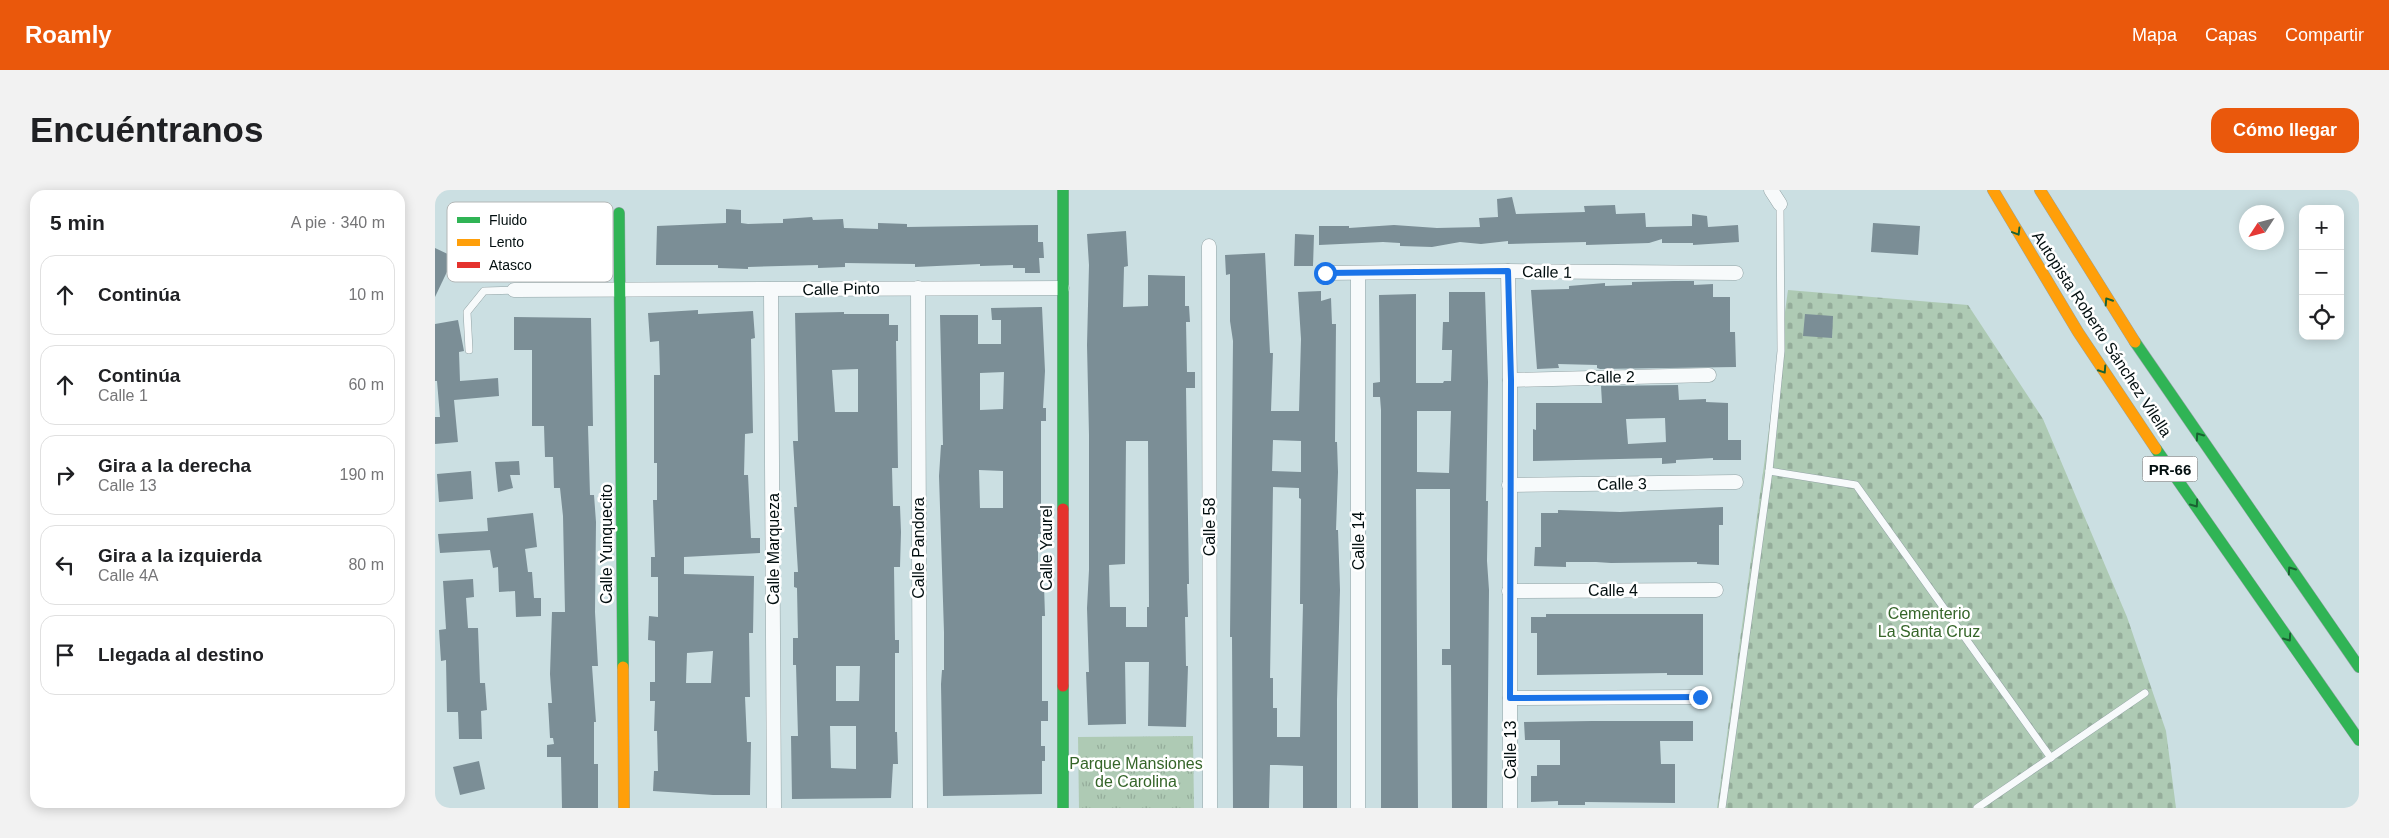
<!DOCTYPE html>
<html lang="es">
<head>
<meta charset="utf-8">
<style>
  :root { --surface:#fff; --page:#f2f2f2; --text:#202124; --muted:#757577; --line:#e0e0e0; --accent:#ea580c }
  body { margin:0; font-family:Arial,sans-serif; background:var(--page); color:var(--text) }
  .controls { position:absolute; right:15px; top:15px; display:grid; overflow:hidden; border-radius:10px; box-shadow:0 2px 12px #0003 }
  .controls button { width:45px; height:45px; display:grid; place-items:center; padding:0; border:0; border-bottom:1px solid var(--line); background:var(--surface); color:var(--text); font:25px sans-serif }
  .compass { position:absolute; left:1804px; top:15px; width:45px; height:45px; border-radius:50%; background:var(--surface); box-shadow:0 2px 12px #0003; rotate:234deg }
  .stop { position:absolute; width:15px; height:15px; margin:-11px; border:4px solid #1a73e8; border-radius:50%; background:#fff }
  .stop.end { background:#1a73e8; border-color:#fff; box-shadow:0 1px 5px #0008 }
  .list { margin:0; padding:0; list-style:none }
  h2 { display:flex; justify-content:space-between; align-items:center; height:65px; margin:0; padding:0 20px; font-size:21px }
  h2 small { font-size:16px; font-weight:400; color:var(--muted) }
  .list li { display:grid; grid-template-columns:32px 1fr auto; gap:15px; align-items:center; box-sizing:border-box; height:80px; margin:0 10px 10px; padding:0 10px; border:1px solid var(--line); border-radius:15px }
  .list b { display:block; font-size:19px; white-space:nowrap }
  .list p { margin:0; font-size:16px; white-space:nowrap; color:var(--muted) }
  .list em { font-size:16px; font-style:normal; color:var(--muted) }
  .icon { flex:none; width:28px; height:28px; fill:none; stroke:currentColor; stroke-width:2; stroke-linecap:round; stroke-linejoin:round }
  .map { position:relative; flex:none; width:1924px; height:618px; overflow:hidden; border-radius:15px }
  header { display:flex; align-items:center; gap:30px; box-sizing:border-box; height:70px; padding:0 25px; background:var(--accent); color:#fff }
  header strong { font-size:24px }
  nav { display:flex; gap:28px; margin-inline-start:auto; font-size:18px }
  .intro { display:flex; align-items:center; justify-content:space-between; box-sizing:border-box; height:120px; padding:0 30px }
  h1 { margin:0; font-size:35px }
  .button { padding:12px 22px; border-radius:15px; background:var(--accent); color:#fff; font-size:18px; font-weight:700 }
  main { display:flex; gap:30px; padding:0 30px }
  aside { flex:1; background:var(--surface); border-radius:15px; box-shadow:0 2px 12px #0003 }
  .map>svg:first-child { display:block }
  .grass { fill:url(#grass-tufts) }
  .cemetery { fill:url(#cemetery-stones) }
  .building { fill:#7b8e96; fill-rule:evenodd }
  .lines { fill:none; stroke-linecap:round; stroke-linejoin:round }
  .lane-casing { stroke:#93a3a5; stroke-width:8 }
  .street-casing { stroke:#93a3a5; stroke-width:15 }
  .fast-casing { stroke:#93a3a5; stroke-width:12 }
  .slow-casing { stroke:#93a3a5; stroke-width:12 }
  .jam-casing { stroke:#93a3a5; stroke-width:12 }
  .lane { stroke:#f7fafb; stroke-width:7 }
  .street { stroke:#f7fafb; stroke-width:14 }
  .fast { stroke:#30b455; stroke-width:11 }
  .slow { stroke:#ff9f0a; stroke-width:11 }
  .jam { stroke:#e5322d; stroke-width:11 }
  .oneway { stroke:#1a6232 }
  .route { stroke:#1a73e8; stroke-width:6 }
  .labels { text-anchor:middle; dominant-baseline:central; stroke-width:5; stroke-linejoin:round; paint-order:stroke }
  .shield { fill:#fff; stroke:#4f5758; stroke-width:1 }
  .shield-label { font-size:15px; font-weight:bold; fill:#030f10 }
  .street-label { font-size:16px; fill:#030f10; stroke:#fff }
  .park-label { font-size:16px; fill:#356529; stroke:#fff }
  .key { fill:#fff; stroke:#b3b7b7; stroke-width:1 }
  .key-label { font-size:14px; fill:#030f10 }
</style>
</head>
<body>
<header>
<strong>Roamly</strong>
<nav><a>Mapa</a><a>Capas</a><a>Compartir</a></nav>
</header>
<div class="intro"><h1>Encuéntranos</h1><a class="button">Cómo llegar</a></div>
<main>
<aside>
<h2>5 min<small>A pie · 340 m</small></h2>
<ul class="list">
<li><svg class="icon" aria-label="ahead" viewBox="0 0 24 24"><path d="M12 20V5M6 11l6-6 6 6"/></svg><div><b>Continúa</b></div><em>10 m</em></li>
<li><svg class="icon" aria-label="ahead" viewBox="0 0 24 24"><path d="M12 20V5M6 11l6-6 6 6"/></svg><div><b>Continúa</b><p>Calle 1</p></div><em>60 m</em></li>
<li><svg class="icon" aria-label="right" viewBox="0 0 24 24"><path d="M7 20v-9h11M14 6l5 5-5 5"/></svg><div><b>Gira a la derecha</b><p>Calle 13</p></div><em>190 m</em></li>
<li><svg class="icon" aria-label="left" viewBox="0 0 24 24"><path d="M17 20v-9H6M10 6l-5 5 5 5"/></svg><div><b>Gira a la izquierda</b><p>Calle 4A</p></div><em>80 m</em></li>
<li><svg class="icon" aria-label="arrive" viewBox="0 0 24 24"><path d="M6 21V4h12l-3 4 3 4H6"/></svg><div><b>Llegada al destino</b></div></li>
</ul>
</aside>
<div class="map">
<svg width="1924" height="618" viewBox="0 0 1924 618">
  <defs>
    <pattern id="grass-tufts" width="24" height="20" patternUnits="userSpaceOnUse" patternTransform="scale(1.25)"><rect width="24" height="20" fill="#aecab4"/><path d="M3 7l-1-3M5 7V3M7 7l1-3M15 17l-1-3M17 17v-4M19 17l1-3" fill="none" stroke="#94ac9a"/></pattern>
    <pattern id="cemetery-stones" width="16" height="16" patternUnits="userSpaceOnUse" patternTransform="scale(1.25)"><rect width="16" height="16" fill="#aecab4"/><path d="M2 7V4a2 2 0 0 1 4 0v3zM10 15v-3a2 2 0 0 1 4 0v3z" fill="#94ac9a"/></pattern>
  </defs>
  <rect width="100%" height="100%" fill="#cbdfe2"/>
  <polygon class="grass" points="758,546 759,618 644,618 643,547"/>
  <polygon class="cemetery" points="1353,100 1533,115 1608,229 1692,427 1731,541 1741,618 1282,618"/>
  <g class="building">
    <polygon points="1077,7 1081,24 1150,22 1149,16 1180,15 1181,24 1210,23 1211,37 1257,36 1257,24 1272,26 1273,37 1303,35 1304,52 1258,55 1258,53 1227,53 1227,49 1214,53 1151,55 1151,52 1073,54 1073,51 1046,54 1025,52 997,57 965,56 965,53 948,52 884,55 884,36 914,36 914,38 959,35 1002,38 1045,37 1044,28 1063,27 1062,9"/>
    <polygon points="291,19 306,20 306,33 313,34 348,33 348,29 377,27 378,30 408,29 409,38 443,39 443,33 472,34 472,37 603,35 603,52 608,52 609,68 604,68 605,83 590,83 590,78 578,78 578,75 545,76 545,74 480,77 480,74 410,73 410,77 383,78 383,75 313,77 313,79 283,78 283,75 221,75 222,36 291,33"/>
    <polygon points="1438,33 1485,36 1483,65 1436,62"/>
    <path d="M691,41l2,35 -4,1 -1,40 25,-1v-31l37,1v30h4l1,16h-4l1,50h8v16h-9l3,196h-2l1,33h-3l1,49h2l-2,61 -38,-1 1,-64h-24l1,62 -38,1 -2,-53h3l-2,-64 2,-38v-135l-2,-90 2,-80 -2,-31zM691,251h22l1,166h-2v20h-21v-20h-16l-1,-42 16,-1z"/>
    <polygon points="860,44 879,45 878,76 859,76"/>
    <polygon points="0,58 19,67 0,107"/>
    <path d="M830,63l5,100h3l-2,58h28l2,-72 -3,-47 23,-1v10l10,-3 1,26h4l-1,118h2l1,30 -2,58h2l2,60 -3,110v108h-34v-42l-26,-1h-7l-1,43h-36l-1,-171h-2l3,-296 -3,-20v-47l-4,1 -1,-20zM838,250l28,1v31l-29,-1zM838,297l26,1v10l2,1 -1,105h3l-3,133h-23v-29h-4v-30h-3z"/>
    <polygon points="1239,91 1259,91 1259,95 1278,94 1278,107 1295,107 1295,142 1300,142 1301,177 1165,179 1162,178 1162,175 1123,174 1124,178 1102,179 1096,100 1134,99 1134,96 1170,93 1170,96 1197,95 1197,92"/>
    <path d="M1014,102h36l3,90 -2,119h2l-1,60 2,29 -2,218h-35l-1,-143h-9v-16h8v-160h-34l2,319h-37v-398l-1,-13h-7v-14l7,-1 -1,-87 37,-1v89h27l1,-2h7l1,-31h-10l1,-28h6zM982,221h34l-2,62 -32,-1z"/>
    <path d="M607,117l3,64 -2,37h3v13h-5v113h-3v35h3v16h3l1,31h-3v85h6v20h-7v25h4v15h-3v33l-99,2 -2,-112 1,-14h2v-38l-5,-156 2,-31h2l-3,-130h38v29h23v-24h-9l-1,-12zM569,182l-1,37 -23,1v-37zM544,280l24,1v37h-23z"/>
    <path d="M263,120v4l55,-3 2,27 -4,1 2,94 -8,1 -1,41h4l3,63h9v15l-76,4v17l70,2 -1,57h-4l1,64h-5l2,45h4l-1,53h-37l-60,-4 1,-20h4l-1,-40h-3l1,-30h-5v-19h5v-41l-7,-1 1,-24 9,1v-40h-7v-20h4l-2,-57h4v-37h-3v-88h6l-1,-34 -9,1 -2,-29zM278,461l-2,32h-25l1,-30z"/>
    <path d="M409,122v2h45v11h9v16h-2l2,127h-6l1,38h7l1,26 -1,35h-6l1,73h4v13h-4v79h2l1,32h-5l-2,34 -99,1 -1,-63h7l-2,-71h-3v-27h5l-1,-50 -3,-1v-15h4l-4,-65h3l-4,-66h5l-3,-128zM423,179v43h-23l-3,-42zM401,476h24l-1,35h-23zM395,536h26v43l-25,-1z"/>
    <polygon points="1370,124 1398,126 1397,148 1368,146"/>
    <polygon points="79,127 156,128 158,236 153,236 155,305 159,305 161,332 160,422 163,476 157,476 161,532 159,532 159,574 163,574 163,618 127,618 126,567 112,567 112,555 119,554 118,548 115,548 113,513 117,513 115,484 117,422 130,422 128,326 125,298 119,298 118,267 110,267 109,236 97,236 97,160 79,160"/>
    <polygon points="23,130 29,161 24,162 25,191 63,188 64,206 19,210 23,252 0,254 0,227 5,227 2,191 0,191 0,134"/>
    <path d="M1243,195l1,15 27,-1v3l22,1v37h13v20h-28v-2l-37,2v3l-14,1v-6l-129,3v-32l3,1v-27h66l-1,-17zM1230,228l1,24 -38,2 -2,-25z"/>
    <polygon points="84,271 85,285 75,285 78,298 63,302 60,272"/>
    <polygon points="36,281 38,309 4,312 2,284"/>
    <polygon points="1288,317 1288,335 1284,335 1284,375 1262,374 1262,372 1176,373 1161,372 1131,372 1131,377 1099,376 1100,357 1106,357 1106,323 1123,323 1123,320 1185,322"/>
    <polygon points="98,323 102,357 90,359 93,382 97,382 99,408 106,408 106,426 81,427 80,401 64,402 63,377 58,378 55,360 5,363 3,344 53,341 52,328"/>
    <polygon points="38,389 39,407 31,408 33,438 43,438 45,493 50,493 52,520 46,521 47,549 24,549 23,522 12,522 11,470 6,471 4,440 11,439 8,391"/>
    <polygon points="1111,424 1268,424 1268,485 1232,485 1232,483 1102,485 1102,443 1096,443 1096,427 1111,427"/>
    <polygon points="1157,531 1258,531 1258,551 1225,551 1226,574 1240,574 1240,613 1150,612 1150,615 1123,615 1123,611 1096,612 1096,586 1102,586 1102,575 1125,575 1125,550 1090,550 1089,532"/>
    <polygon points="44,571 50,599 25,605 18,577"/>
  </g>
  <g class="lines">
    <defs>
      <g id="lane">
        <polyline points="34,160 32,122 49,101 79,100"/>
        <polyline points="1334,281 1421,295 1616,568"/>
        <polyline points="1287,618 1334,281 1346,161 1345,14"/>
        <polyline points="1542,618 1710,503"/>
      </g>
      <g id="street">
        <polyline points="1336,0 1345,14"/>
        <polyline points="774,56 775,618"/>
        <polyline points="1073,81 1075,190 1075,618"/>
        <polyline points="890,83 1073,81 1301,83"/>
        <polyline points="923,84 923,618"/>
        <polyline points="483,98 485,618"/>
        <polyline points="79,100 627,98"/>
        <polyline points="336,100 339,618"/>
        <polyline points="1075,190 1274,185"/>
        <polyline points="1074,295 1301,292"/>
        <polyline points="1074,401 1281,400"/>
        <polyline points="1075,508 1265,507"/>
      </g>
      <g id="fast">
        <polyline points="628,0 628,319"/>
        <polyline points="184,23 188,477"/>
        <polyline points="1700,152 1924,477"/>
        <polyline points="1721,259 1924,550"/>
        <polyline points="628,496 628,618"/>
      </g>
      <g id="slow">
        <polyline points="1558,0 1643,142 1721,259"/>
        <polyline points="1605,0 1700,152"/>
        <polyline points="188,477 189,618"/>
      </g>
      <polyline id="jam" points="628,319 628,496"/>
    </defs>
    <use href="#lane" class="lane-casing"/>
    <use href="#street" class="street-casing"/>
    <use href="#fast" class="fast-casing"/>
    <use href="#slow" class="slow-casing"/>
    <use href="#jam" class="jam-casing"/>
    <use href="#lane" class="lane"/>
    <use href="#street" class="street"/>
    <use href="#fast" class="fast"/>
    <use href="#slow" class="slow"/>
    <use href="#jam" class="jam"/>
  </g>
  <defs><path id="oneway-chevron" d="M-2-3.5L2.5 0L-2 3.5" fill="none" stroke-width="1.6" stroke-linecap="round" stroke-linejoin="round" transform="scale(1.25)"/></defs>
  <g class="oneway">
    <use href="#oneway-chevron" transform="translate(1582 42) rotate(59)"/>
    <use href="#oneway-chevron" transform="translate(1673 111) rotate(-123)"/>
    <use href="#oneway-chevron" transform="translate(1668 180) rotate(57)"/>
    <use href="#oneway-chevron" transform="translate(1764 246) rotate(-125)"/>
    <use href="#oneway-chevron" transform="translate(1760 314) rotate(55)"/>
    <use href="#oneway-chevron" transform="translate(1856 380) rotate(-125)"/>
    <use href="#oneway-chevron" transform="translate(1853 448) rotate(55)"/>
  </g>
  <g class="lines">
    <polyline class="route" points="890,83 1073,81 1076,190 1075,508 1265,507"/>
  </g>
  <g class="labels">
    <rect class="shield" x="1707.5" y="266.5" width="55" height="25" rx="4"/>
    <g class="shield-label">
      <text x="1735" y="279">PR-66</text>
    </g>
    <g class="street-label">
      <text transform="translate(1112 82) rotate(1)">Calle 1</text>
      <text transform="translate(406 99) rotate(-1)">Calle Pinto</text>
      <text transform="translate(1667 144) rotate(57)">Autopista Roberto Sánchez Vilella</text>
      <text transform="translate(1175 187) rotate(-1)">Calle 2</text>
      <text transform="translate(1187 294) rotate(-1)">Calle 3</text>
      <text transform="translate(774 337) rotate(-90)">Calle 58</text>
      <text transform="translate(923 351) rotate(-90)">Calle 14</text>
      <text transform="translate(171 354) rotate(-90)">Calle Yunquecito</text>
      <text transform="translate(483 358) rotate(-90)">Calle Pandora</text>
      <text transform="translate(611 358) rotate(-90)">Calle Yaurel</text>
      <text transform="translate(338 359) rotate(-90)">Calle Marqueza</text>
      <text x="1178" y="400">Calle 4</text>
      <text transform="translate(1075 560) rotate(-90)">Calle 13</text>
    </g>
    <g class="park-label">
      <text x="1494" y="423">Cementerio<tspan x="1494" dy="18">La Santa Cruz</tspan></text>
      <text x="701" y="573">Parque Mansiones<tspan x="701" dy="18">de Carolina</tspan></text>
    </g>
  </g>
  <rect x="12" y="12" width="166" height="80" rx="8" class="key"/>
  <rect x="22" y="27" width="23" height="6" fill="#30b455"/>
  <rect x="22" y="49" width="23" height="7" fill="#ff9f0a"/>
  <rect x="22" y="72" width="23" height="6" fill="#e5322d"/>
  <g class="key-label">
    <text x="54" y="35">Fluido</text>
    <text x="54" y="57">Lento</text>
    <text x="54" y="80">Atasco</text>
  </g>
</svg>
<div class="controls">
<button>+</button>
<button>−</button>
<button><svg class="icon" aria-label="locate" viewBox="0 0 24 24"><circle cx="12" cy="12" r="6"/><path d="M12 2v4M12 18v4M2 12h4M18 12h4"/></svg></button>
</div>
<svg class="compass" viewBox="-18 -18 36 36"><path d="M0-13l5 13h-10z" fill="#e53935"/><path d="M0 13l5-13h-10z" fill="#757577"/></svg>
<div class="stop" style="left:890px;top:83px"></div>
<div class="stop end" style="left:1265px;top:507px"></div>
</div>
</main>
</body>
</html>
